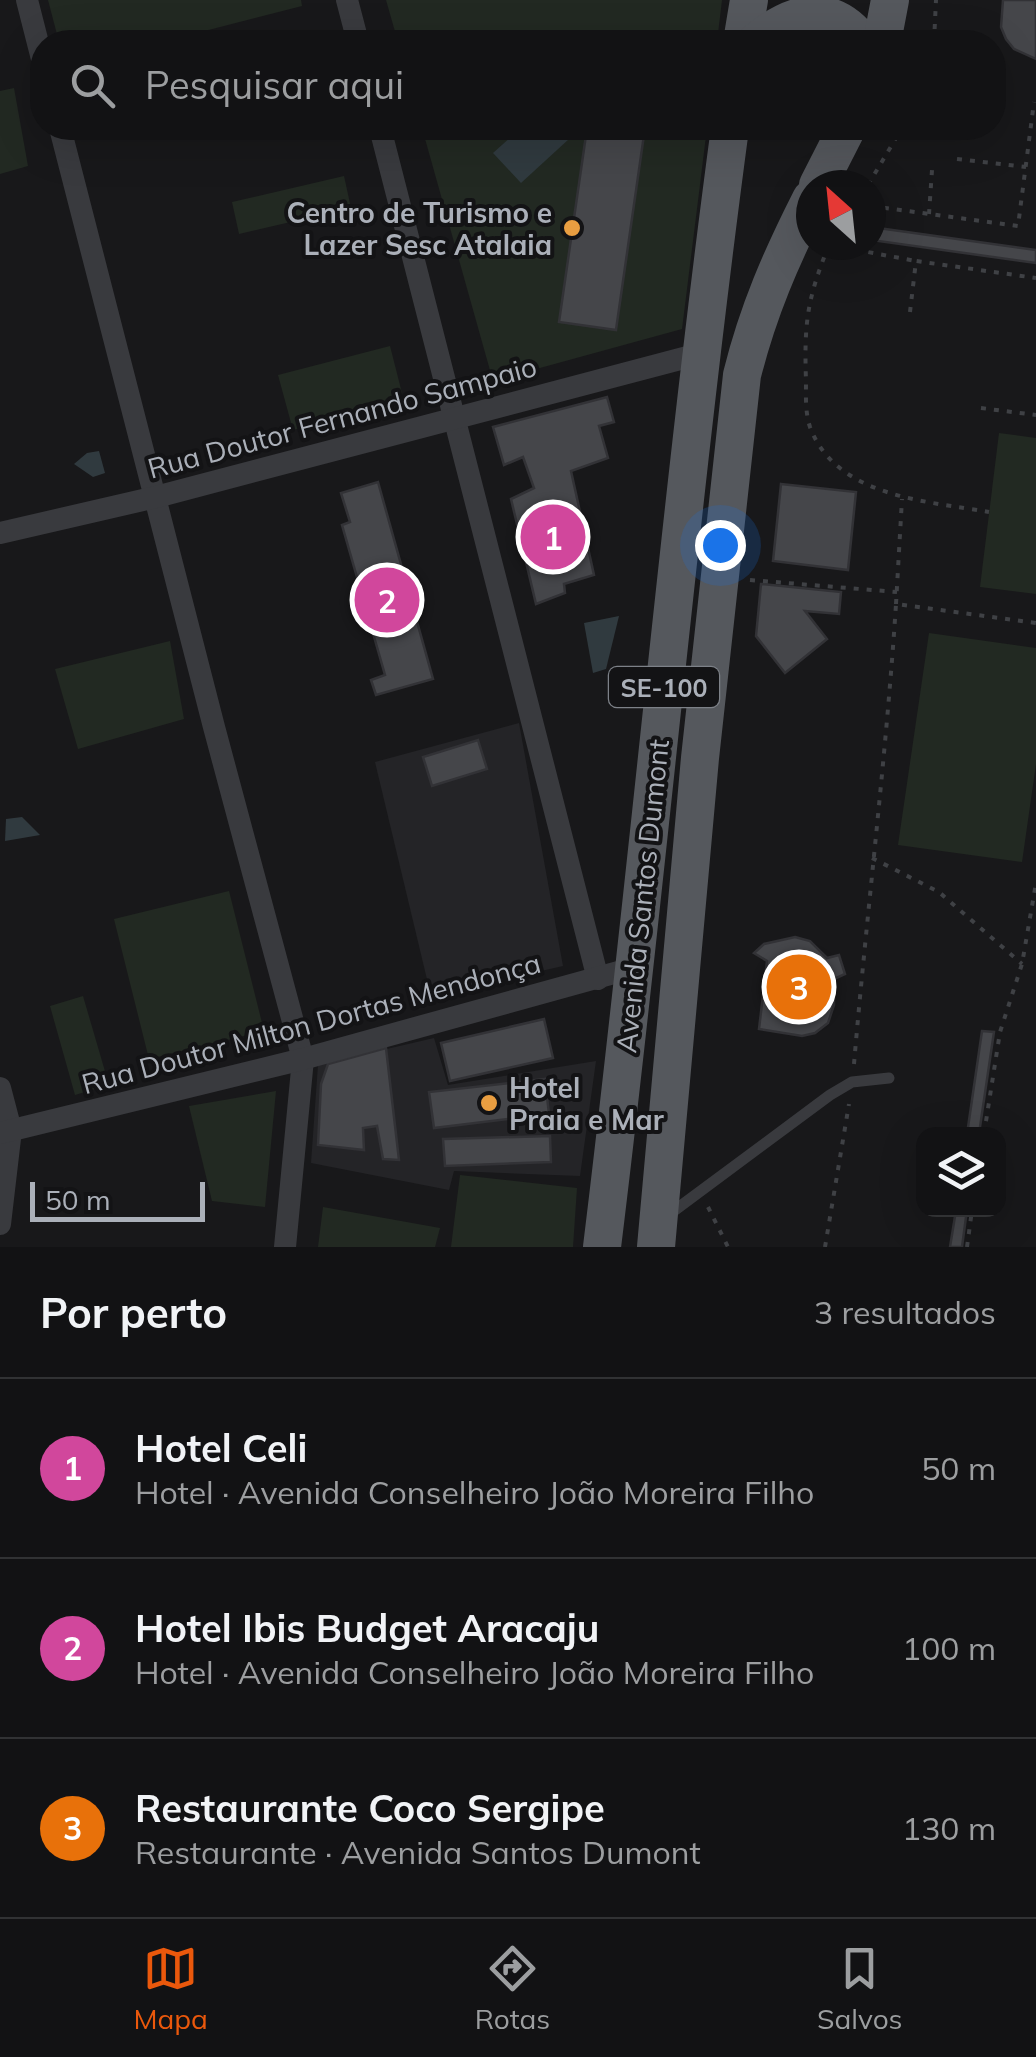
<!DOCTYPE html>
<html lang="pt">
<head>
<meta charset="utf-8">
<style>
  :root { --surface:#121214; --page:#1b1b1d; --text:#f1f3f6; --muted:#9c9ea0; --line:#313234; --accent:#ea580c }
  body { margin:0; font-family:Mulish,sans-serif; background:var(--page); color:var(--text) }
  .controls { position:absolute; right:30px; bottom:30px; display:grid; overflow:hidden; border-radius:20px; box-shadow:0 10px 40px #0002 }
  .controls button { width:90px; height:90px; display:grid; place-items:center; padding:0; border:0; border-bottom:2px solid var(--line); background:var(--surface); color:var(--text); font:50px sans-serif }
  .compass { position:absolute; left:796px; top:170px; width:90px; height:90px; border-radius:50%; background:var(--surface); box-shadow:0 10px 40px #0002; rotate:333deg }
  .scale { position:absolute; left:30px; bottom:25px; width:175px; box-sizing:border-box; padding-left:10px; border:5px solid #abb0b9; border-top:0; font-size:28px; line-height:35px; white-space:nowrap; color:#abb0b9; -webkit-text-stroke:8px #131315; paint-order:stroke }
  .you { position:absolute; left:720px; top:545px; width:35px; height:35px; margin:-25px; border:8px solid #fff; border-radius:50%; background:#1a73e8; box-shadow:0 0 0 15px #1a73e833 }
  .badge { display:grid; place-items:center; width:65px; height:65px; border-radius:50%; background:var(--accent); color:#fff; font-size:32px; font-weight:700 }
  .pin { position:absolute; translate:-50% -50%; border:5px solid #fff; box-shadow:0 2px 10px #0006 }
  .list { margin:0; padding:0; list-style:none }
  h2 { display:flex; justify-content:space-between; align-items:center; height:130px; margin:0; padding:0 40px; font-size:42px }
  h2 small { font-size:32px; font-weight:400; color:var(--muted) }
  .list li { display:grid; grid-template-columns:65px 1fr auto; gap:30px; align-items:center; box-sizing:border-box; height:180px; padding:0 40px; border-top:2px solid var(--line) }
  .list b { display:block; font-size:38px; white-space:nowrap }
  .list p { margin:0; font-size:32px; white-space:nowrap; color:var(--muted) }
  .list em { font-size:32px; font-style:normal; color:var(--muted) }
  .icon { flex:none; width:55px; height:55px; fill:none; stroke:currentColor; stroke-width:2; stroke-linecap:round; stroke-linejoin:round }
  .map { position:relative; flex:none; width:1036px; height:1247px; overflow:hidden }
  .search { position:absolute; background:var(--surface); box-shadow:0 10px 40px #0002; left:30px; right:30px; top:30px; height:110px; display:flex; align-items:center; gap:25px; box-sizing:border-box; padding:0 35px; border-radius:40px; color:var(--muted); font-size:38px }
  .sheet { height:670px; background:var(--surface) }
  nav { display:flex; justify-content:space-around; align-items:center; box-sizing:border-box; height:140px; border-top:2px solid var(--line); background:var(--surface); font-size:28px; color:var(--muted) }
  nav a { display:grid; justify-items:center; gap:5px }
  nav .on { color:var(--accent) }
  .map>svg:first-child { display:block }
  .built { fill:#242427 }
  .green { fill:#222922 }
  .water { fill:#303a3f }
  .building { fill:#45464a; stroke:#323236; stroke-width:2.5 }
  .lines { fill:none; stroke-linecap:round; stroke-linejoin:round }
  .path { stroke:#3f4145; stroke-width:4; stroke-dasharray:5 8; stroke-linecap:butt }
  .service { stroke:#393a3e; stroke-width:11 }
  .minor { stroke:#393a3e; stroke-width:22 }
  .primary { stroke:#55585d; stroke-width:38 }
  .poi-dot { fill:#e99e41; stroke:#131315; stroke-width:4 }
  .labels { text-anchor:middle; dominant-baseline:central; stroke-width:8; stroke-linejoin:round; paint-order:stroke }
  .shield { fill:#131315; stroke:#7d8188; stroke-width:2.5 }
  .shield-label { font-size:25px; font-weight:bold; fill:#abb0b9 }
  .poi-label { font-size:28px; font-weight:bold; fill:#abb0b9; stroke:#131315; text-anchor:end }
  .street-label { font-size:28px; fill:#abb0b9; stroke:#131315 }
</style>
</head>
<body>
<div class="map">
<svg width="1036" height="1247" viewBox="0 0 1036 1247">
  <rect width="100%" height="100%" fill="#18181a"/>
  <g class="built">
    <polygon points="519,723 563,966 431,996 375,762"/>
    <polygon points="434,1038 448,1085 596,1061 580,1176 454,1171 449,1190 311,1163 318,1065"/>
  </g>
  <g class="green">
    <polygon points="48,0 301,0 302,6 162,42 59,42"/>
    <polygon points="386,0 722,0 717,42 398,42"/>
    <polygon points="14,88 28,166 0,174 0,91"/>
    <polygon points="422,128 707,128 682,329 493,381"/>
    <polygon points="344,176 351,208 239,234 232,202"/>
    <polygon points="390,346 404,401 293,430 278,375"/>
    <polygon points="999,433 1036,438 1036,594 980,587"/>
    <polygon points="929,633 1036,648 1036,764 1022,862 898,845"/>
    <polygon points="170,641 184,719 78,749 55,669"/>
    <polygon points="229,891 264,1031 149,1059 114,919"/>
    <polygon points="83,996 109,1085 75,1095 50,1006"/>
    <polygon points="276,1091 265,1207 212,1201 189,1106"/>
    <polygon points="460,1175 577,1188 573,1247 451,1247"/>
    <polygon points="323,1207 440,1228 435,1247 318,1247"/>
  </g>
  <g class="water">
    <polygon points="521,128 581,128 521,183 493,153"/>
    <polygon points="99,451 105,473 93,477 74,464 87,453"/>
    <polygon points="619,616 606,669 593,673 584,623"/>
    <polygon points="22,817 40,835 5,841 6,819"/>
  </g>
  <g class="building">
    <polygon points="1003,0 1036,0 1036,59 1014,49 1006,39 1001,27"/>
    <polygon points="587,128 645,128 616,330 559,322"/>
    <polygon points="871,227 1036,250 1036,263 871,240"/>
    <polygon points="607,397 614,422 599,426 608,458 571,471 594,575 564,584 565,593 536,604 511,499 534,488 523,457 504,465 493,427"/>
    <polygon points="378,482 433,679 376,695 371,680 385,675 342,525 350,522 341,493"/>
    <polygon points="781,484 856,492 848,570 773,561"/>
    <polygon points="761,584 841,592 839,614 805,611 827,639 785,673 756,636"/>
    <polygon points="478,740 487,769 432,786 423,757"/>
    <polygon points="795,937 810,941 827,958 839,955 845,974 834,979 834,1005 828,1023 815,1033 802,1036 759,1029 767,961 754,953 764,944"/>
    <polygon points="544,1019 553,1058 450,1081 441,1043"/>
    <polygon points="982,1031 994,1032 979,1134 967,1134"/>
    <polygon points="386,1048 399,1160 383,1159 377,1126 363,1128 364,1150 318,1145 321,1084 328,1064"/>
    <polygon points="545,1079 549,1114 434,1128 429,1092"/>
    <polygon points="550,1136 551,1162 445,1166 443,1139"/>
    <polygon points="956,1210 967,1210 962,1247 950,1247"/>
  </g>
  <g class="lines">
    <g class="path">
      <polyline points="934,42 936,0"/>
      <polyline points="957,159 1026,167"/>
      <polyline points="868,185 902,128"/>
      <polyline points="871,206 1018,226 1034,102"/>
      <polyline points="929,214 932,170"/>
      <path d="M829,245c-22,54 -25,78 -23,136 0,15 -1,31 4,46 26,70 116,74 179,85"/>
      <polyline points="830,245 916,261"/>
      <polyline points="910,312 916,261 1036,278"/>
      <polyline points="981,408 1036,415"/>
      <polyline points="750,580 897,592"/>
      <polyline points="896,604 902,499"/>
      <polyline points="872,858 939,892 1022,964"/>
      <path d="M854,1064c13,-153 32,-306 42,-460l140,19"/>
      <polyline points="984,1134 1000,1032 1022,964 1036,883"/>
      <polyline points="708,1207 728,1247"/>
      <polyline points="825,1247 849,1104"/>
      <polyline points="967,1247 972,1210"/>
    </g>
    <polyline class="service" points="667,1216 830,1095 852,1082 889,1078"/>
    <g class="minor">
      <polyline points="27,0 42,59"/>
      <polyline points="347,0 358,42"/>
      <polyline points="60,128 214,727 303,1059 285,1247"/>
      <polyline points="380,128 598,979"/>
      <polyline points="0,533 156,497 699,354"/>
      <polyline points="0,1088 11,1130 0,1224"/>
      <polyline points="0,1133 303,1059 636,967"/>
    </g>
    <g class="primary">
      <polyline points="742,42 749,0"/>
      <path d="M756,42c36,-30 74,-42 106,0"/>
      <polyline points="882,42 890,0"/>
      <polyline points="818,185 847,128"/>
      <path d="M602,1247c46,-373 78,-747 128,-1119"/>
      <path d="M656,1247l44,-489 42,-383c16,-64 39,-117 69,-176"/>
    </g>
  </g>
  <g class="poi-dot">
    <circle cx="572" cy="228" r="10"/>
    <circle cx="489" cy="1103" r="10"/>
  </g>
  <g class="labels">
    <rect class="shield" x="609" y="667" width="110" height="40" rx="8"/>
    <g class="shield-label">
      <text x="664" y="687">SE-100</text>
    </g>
    <g class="poi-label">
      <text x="552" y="212">Centro de Turismo e<tspan x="552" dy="32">Lazer Sesc Atalaia</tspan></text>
      <text x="509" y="1087" text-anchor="start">Hotel<tspan x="509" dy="32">Praia e Mar</tspan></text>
    </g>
    <g class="street-label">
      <text transform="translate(342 417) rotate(-15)">Rua Doutor Fernando Sampaio</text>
      <text transform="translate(642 896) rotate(-84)">Avenida Santos Dumont</text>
      <text transform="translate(311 1023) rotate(-15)">Rua Doutor Milton Dortas Mendonça</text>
    </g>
  </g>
</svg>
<div class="controls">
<button><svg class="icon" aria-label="layers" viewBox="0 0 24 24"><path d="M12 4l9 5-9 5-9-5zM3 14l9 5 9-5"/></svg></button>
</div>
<svg class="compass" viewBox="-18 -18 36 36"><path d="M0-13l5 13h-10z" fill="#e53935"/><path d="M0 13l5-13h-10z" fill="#9c9ea0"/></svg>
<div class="scale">50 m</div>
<div class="you"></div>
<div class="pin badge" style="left:553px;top:537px;background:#d1479c">1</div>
<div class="pin badge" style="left:387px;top:600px;background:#d1479c">2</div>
<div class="pin badge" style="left:799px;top:987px;background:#e8710a">3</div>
<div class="search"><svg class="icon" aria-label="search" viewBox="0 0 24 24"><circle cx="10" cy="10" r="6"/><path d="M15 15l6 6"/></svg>Pesquisar aqui</div>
</div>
<section class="sheet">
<h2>Por perto<small>3 resultados</small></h2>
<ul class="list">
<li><span class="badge" style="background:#d1479c">1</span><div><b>Hotel Celi</b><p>Hotel · Avenida Conselheiro João Moreira Filho</p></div><em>50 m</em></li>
<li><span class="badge" style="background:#d1479c">2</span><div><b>Hotel Ibis Budget Aracaju</b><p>Hotel · Avenida Conselheiro João Moreira Filho</p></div><em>100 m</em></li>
<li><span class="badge" style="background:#e8710a">3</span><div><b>Restaurante Coco Sergipe</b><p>Restaurante · Avenida Santos Dumont</p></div><em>130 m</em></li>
</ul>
</section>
<nav>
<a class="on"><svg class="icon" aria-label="map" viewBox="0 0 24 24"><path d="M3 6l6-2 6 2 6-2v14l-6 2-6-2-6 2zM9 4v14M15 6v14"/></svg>Mapa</a>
<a><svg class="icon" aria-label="directions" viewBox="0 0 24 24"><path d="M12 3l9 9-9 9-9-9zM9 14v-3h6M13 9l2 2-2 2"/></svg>Rotas</a>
<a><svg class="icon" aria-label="saved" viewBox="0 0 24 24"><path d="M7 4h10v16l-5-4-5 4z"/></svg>Salvos</a>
</nav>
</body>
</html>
